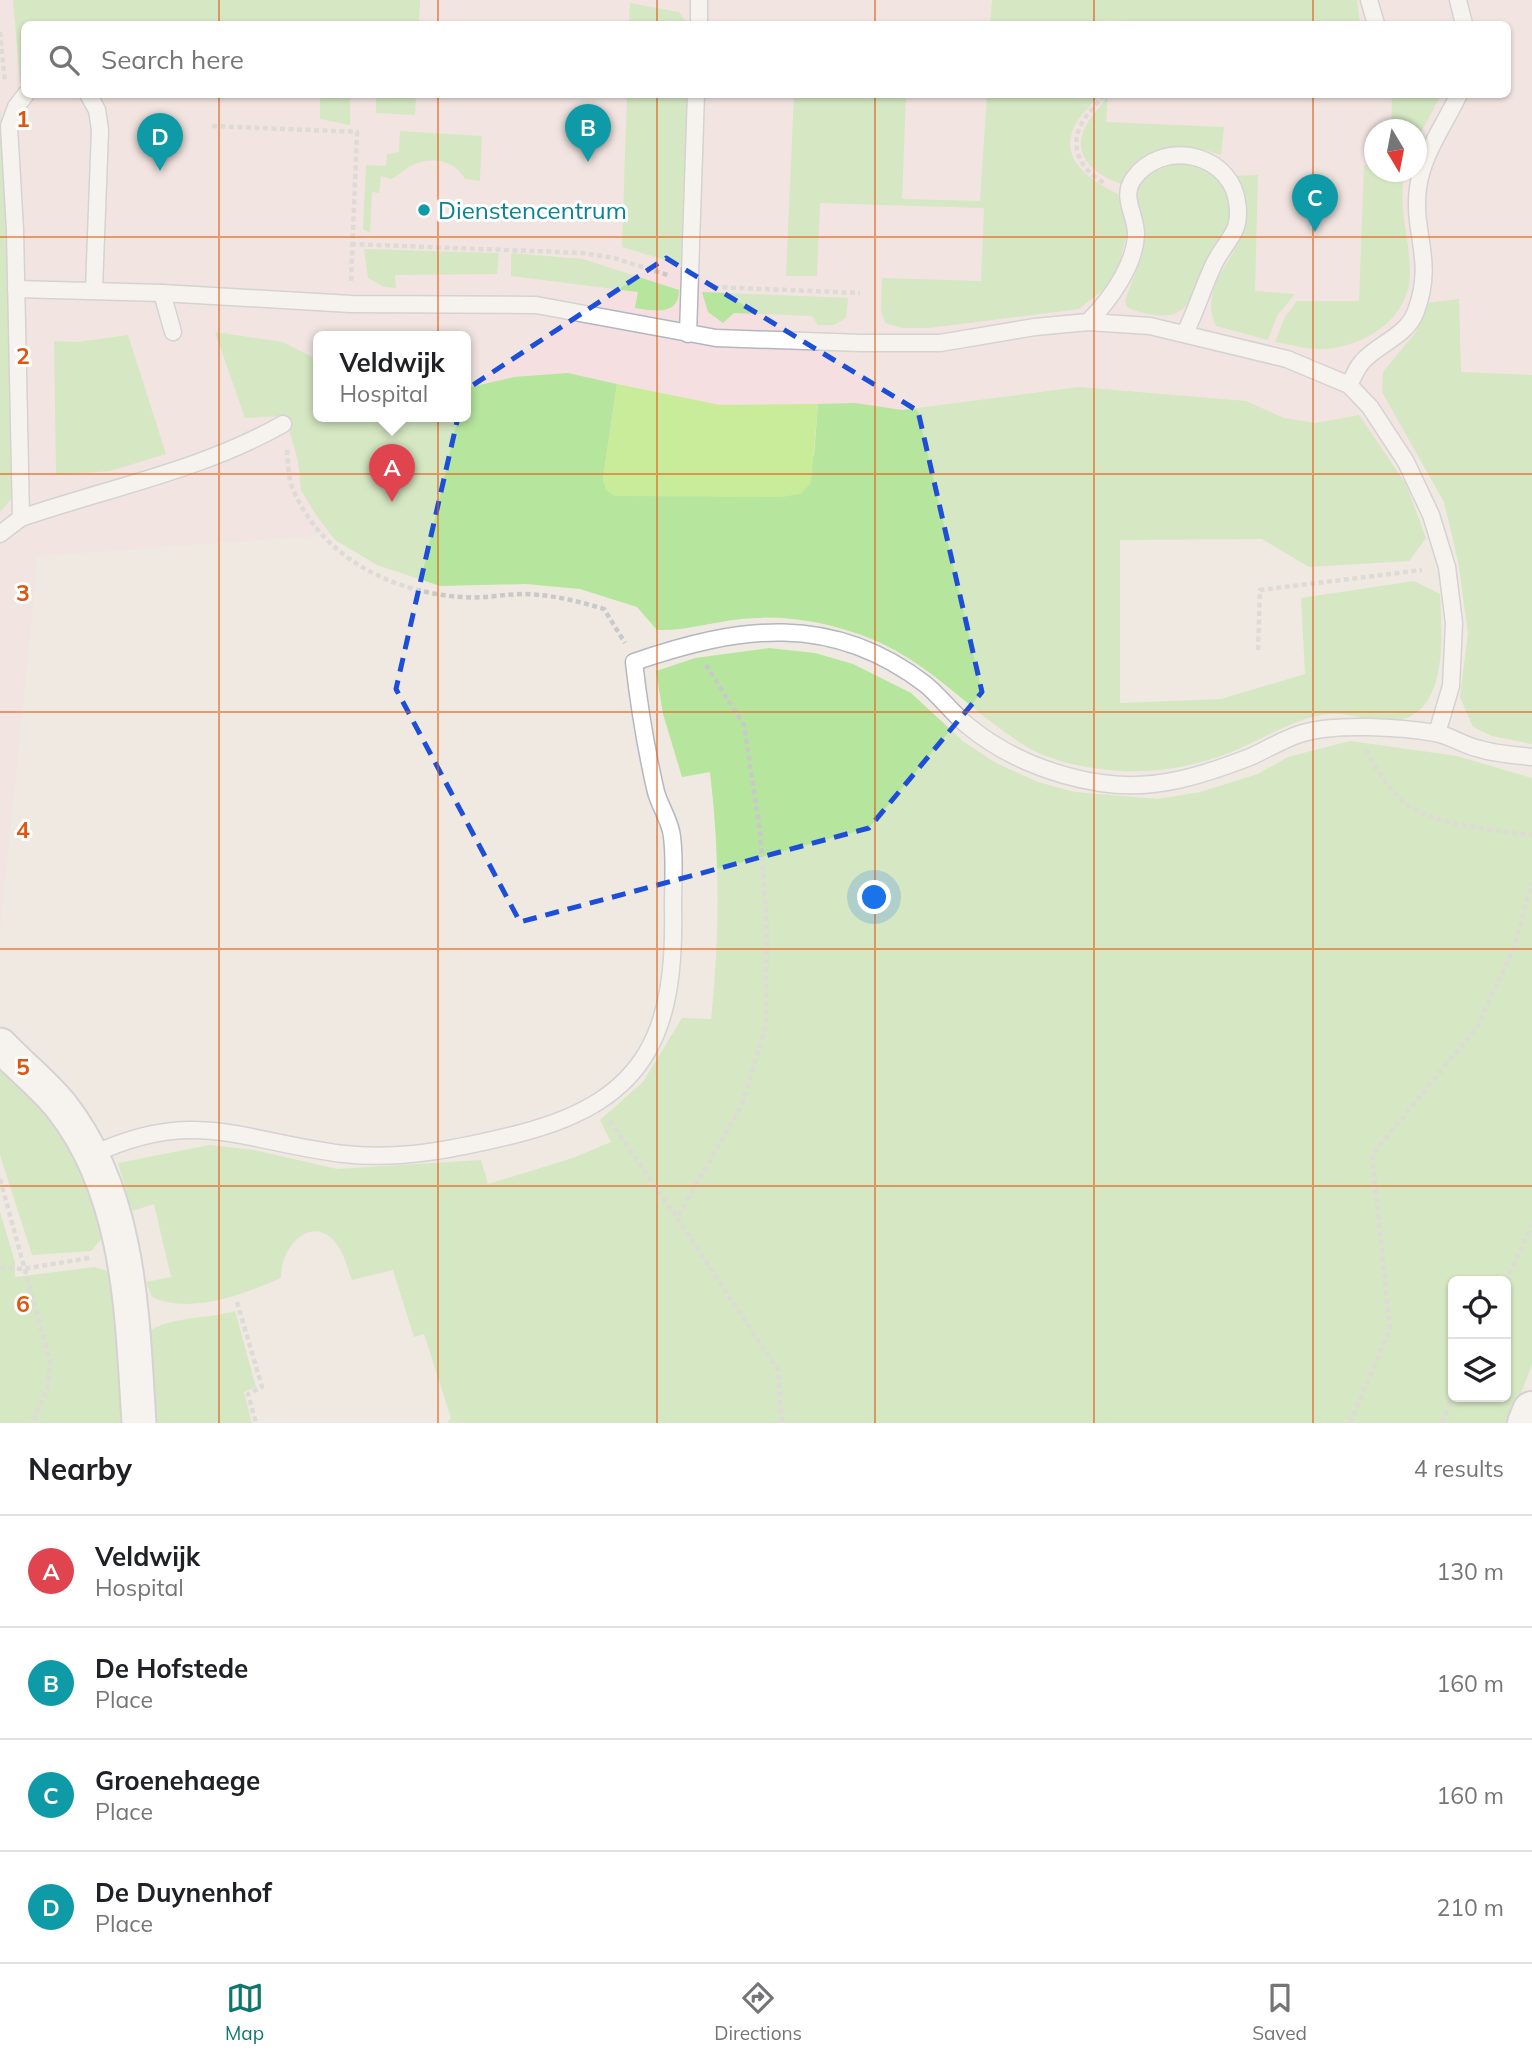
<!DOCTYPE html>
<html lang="en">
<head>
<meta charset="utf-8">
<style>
  :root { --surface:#fff; --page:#f6f6f6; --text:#202124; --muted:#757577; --line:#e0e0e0; --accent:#0f766e }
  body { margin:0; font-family:Mulish,sans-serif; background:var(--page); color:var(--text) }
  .controls { position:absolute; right:21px; bottom:21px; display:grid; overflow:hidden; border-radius:10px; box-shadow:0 2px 5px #0004 }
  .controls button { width:63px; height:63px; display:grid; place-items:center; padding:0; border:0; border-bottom:2px solid var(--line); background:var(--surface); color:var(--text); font:35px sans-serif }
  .compass { position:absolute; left:1364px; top:119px; width:63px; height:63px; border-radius:50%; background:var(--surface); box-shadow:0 2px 5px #0004; rotate:170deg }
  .you { position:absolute; left:875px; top:898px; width:24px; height:24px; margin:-18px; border:5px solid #fff; border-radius:50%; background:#1a73e8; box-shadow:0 0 0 10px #1a73e833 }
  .badge { display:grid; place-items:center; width:46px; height:46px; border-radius:50%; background:var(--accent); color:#fff; font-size:23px; font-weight:700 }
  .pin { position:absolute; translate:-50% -58px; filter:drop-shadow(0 2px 4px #0008) }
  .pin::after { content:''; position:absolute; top:37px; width:24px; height:21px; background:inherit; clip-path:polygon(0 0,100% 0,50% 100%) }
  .popup { position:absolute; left:313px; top:331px; width:158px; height:91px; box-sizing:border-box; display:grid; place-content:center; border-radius:10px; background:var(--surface); filter:drop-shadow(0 2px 5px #0005); font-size:23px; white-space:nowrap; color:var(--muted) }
  .popup b { font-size:26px; color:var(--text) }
  .popup::after { content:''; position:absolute; left:50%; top:100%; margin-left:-14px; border:14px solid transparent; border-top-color:var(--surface) }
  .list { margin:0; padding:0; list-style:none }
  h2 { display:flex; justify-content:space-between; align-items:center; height:91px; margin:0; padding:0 28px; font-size:30px }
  h2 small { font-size:23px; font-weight:400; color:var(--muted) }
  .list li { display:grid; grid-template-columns:46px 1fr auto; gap:21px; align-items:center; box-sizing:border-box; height:112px; padding:0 28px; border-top:2px solid var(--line) }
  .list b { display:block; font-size:26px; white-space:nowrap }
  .list p { margin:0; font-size:23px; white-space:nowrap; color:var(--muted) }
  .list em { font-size:23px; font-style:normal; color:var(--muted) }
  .icon { flex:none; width:38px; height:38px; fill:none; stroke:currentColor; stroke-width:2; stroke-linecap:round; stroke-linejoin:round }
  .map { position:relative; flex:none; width:1532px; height:1423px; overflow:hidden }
  .search { position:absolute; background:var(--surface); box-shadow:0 2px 5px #0004; left:21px; right:21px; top:21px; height:77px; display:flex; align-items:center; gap:18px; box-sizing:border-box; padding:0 24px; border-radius:10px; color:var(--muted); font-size:26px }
  .sheet { height:539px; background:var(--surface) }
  nav { display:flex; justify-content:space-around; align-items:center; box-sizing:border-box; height:98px; border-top:2px solid var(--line); background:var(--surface); font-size:19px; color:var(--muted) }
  nav a { display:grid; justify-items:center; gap:4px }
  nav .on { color:var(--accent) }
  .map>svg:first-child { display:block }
  .medical { fill:#f5dfe0; fill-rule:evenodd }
  .green { fill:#b6e59e; fill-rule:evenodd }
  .pitch { fill:#c9ec9a }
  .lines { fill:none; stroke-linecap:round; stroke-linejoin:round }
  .lane-casing { stroke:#b4b7c1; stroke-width:19 }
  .street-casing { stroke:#b4b7c1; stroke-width:37 }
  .secondary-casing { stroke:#b4b7c1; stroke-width:42 }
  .path { stroke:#c9c9c9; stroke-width:4.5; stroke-dasharray:5 3.5; stroke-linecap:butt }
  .lane { stroke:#fff; stroke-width:16 }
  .street { stroke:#fff; stroke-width:33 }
  .secondary { stroke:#fff; stroke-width:38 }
  .marked { fill:none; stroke:#1d4ed8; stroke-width:5; stroke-dasharray:14 9; stroke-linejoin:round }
  .grid { fill:none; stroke:#df570e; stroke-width:2; stroke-opacity:0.55 }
  .culture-dot { fill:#0f9aa8; stroke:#fff; stroke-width:2.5 }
  .labels { text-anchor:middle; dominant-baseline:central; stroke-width:6; stroke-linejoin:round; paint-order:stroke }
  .culture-label { font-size:24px; fill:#0d838f; stroke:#fff; text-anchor:start }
  .grid-label { font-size:23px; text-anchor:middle; font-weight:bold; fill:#df570e; stroke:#fff; stroke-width:6; stroke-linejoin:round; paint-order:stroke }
</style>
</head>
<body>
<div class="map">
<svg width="1532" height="1423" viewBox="0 0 1532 1423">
  <rect width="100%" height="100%" fill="#efe9e1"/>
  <path class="medical" d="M0,0h1532v448l-1494,108 -38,375zM24,24h1484v70h-1484zM1374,130h42v42h-42zM318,336h148v80h-148z"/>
  <g class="green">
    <polygon points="13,0 420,0 419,24 24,24 24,80 20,82"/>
    <polygon points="992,0 1357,0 1360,24 1198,24 1104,20 1104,24 990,24"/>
    <polygon points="630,3 679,12 688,24 629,24"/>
    <polygon points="320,95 350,95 350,125 320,119"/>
    <polygon points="376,95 416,95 415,115 376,113"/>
    <polygon points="627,95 687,95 681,265 622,247"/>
    <path d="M794,95h112l-4,104 78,2 7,-106h112c-6,9 -15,16 -21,25 -24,38 12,60 40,74l9,38 -8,34 -14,22 -26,21 -150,19h-27l-17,-5 -4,-12 1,-33 99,3 3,-73 -164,-5 -3,73h-31z"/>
    <path d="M1108,95l-2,27 118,5 -3,28c-46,-16 -70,-9 -100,29 -28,-10 -53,-31 -33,-62 6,-10 14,-17 20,-27z"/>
    <polygon points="1392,95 1441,95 1417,140 1416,130 1391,129"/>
    <polygon points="0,106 8,270 12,498 0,512"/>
    <path d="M400,131l82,5 -2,45 -15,-2c-11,-20 -35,-23 -55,-13 -7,4 -11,10 -19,13l-10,-3 -2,17 -7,-1 -2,41 -7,-4 3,-64 20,1 1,-12 12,-2z"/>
    <path d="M1178,163c35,0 60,31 48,66 -4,13 -15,24 -22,37 -9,16 -10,41 -30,48 -10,4 -37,-1 -47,-7l-2,-7 16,-41 3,-17 -8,-50 12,-19z"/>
    <path d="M1364,165l10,1v6h31c-8,34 5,66 5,101 0,42 -38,69 -77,75 -19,4 -39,-3 -58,-6l10,-25 12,-16h62z"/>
    <path d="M1258,175l-3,116 40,3 -18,22 -9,24 -52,-14c-20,-42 27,-70 30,-108 2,-15 -6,-29 -12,-42z"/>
    <polygon points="364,249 499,253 497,274 395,275 396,288 384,287 368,278"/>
    <path d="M511,253l72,6 96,31c0,26 -25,21 -44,18l3,-16 -127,-16z"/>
    <polygon points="702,292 848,298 846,318 834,325 818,325 812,316 734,313 723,323 708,312"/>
    <polygon points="1459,299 1461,372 1532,375 1532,744 1492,736 1473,727 1460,697 1468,633 1458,561 1444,502 1382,392 1383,372 1416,332 1426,303"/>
    <path d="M215,332l68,10 35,18v56h148v-28l48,-11 54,-4 49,11 -14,95 211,-23 4,-52 37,-1 47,7 177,-23 167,14 38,17 32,5 43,-8 47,69 20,54 -17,23 -100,6 -47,-28 -142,1v163l101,-4 84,-25 -4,-76 113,-17 26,13c2,39 10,126 -50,127 -21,0 -42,-9 -63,-7 -30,4 -57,21 -84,33 -29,13 -65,23 -98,24 -35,2 -88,-6 -118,-24 -65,-40 -103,-95 -181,-117 -33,-10 -70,-15 -105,-11 -29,3 -55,12 -84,11l-20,-23 -57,-18 -54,-5 -86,2 -63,-21 -42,-25 -19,-25 -15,-25 -3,-29 -13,-45 -40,2z"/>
    <polygon points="128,335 166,454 110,471 56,475 54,341 78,342"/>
    <path d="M769,648l46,5 38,11 58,29 53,49 32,21 42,19 37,10 83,7 42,-7 58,-18 30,-17 62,-16 107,15 75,22v587l-23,58h-1062l4,-5 -27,-84 -10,3 -21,-67 -41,10c-4,-10 -7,-22 -12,-31 -24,-40 -60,-5 -59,29 -37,16 -90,37 -129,19l-6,-15 25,-5 -17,-73 -22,7 -14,-48 92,-18 44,5 83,19 144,-9 7,24 85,-26 38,-16 -11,-22 43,-38 39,-64 29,1c9,-82 9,-164 -1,-247l-28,5 -19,-63 -7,-43 39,-13zM1453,1281h53v116h-53z"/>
    <path d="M0,1068c18,18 37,36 53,55 17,20 50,89 50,114l-12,14 -59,4 -32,-100z"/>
    <polygon points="0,1212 15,1262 15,1277 95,1267 116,1274 128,1423 0,1423"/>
    <path d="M235,1311l21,76 -12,5 8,31h-101v-93c24,-14 57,-11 84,-19z"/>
  </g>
  <polygon class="pitch" points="617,384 720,405 818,404 811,483 800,494 782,497 614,496 606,490 603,480"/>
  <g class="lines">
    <defs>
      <g id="lane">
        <polyline points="1369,0 1376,24"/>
        <polyline points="1458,0 1464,24"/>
        <polyline points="699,24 699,0"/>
        <polyline points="88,94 97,110 100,130 94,289"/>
        <polyline points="16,289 162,293 351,304 536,305 716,338 862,343 940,343 1035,327 1088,322 1150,326 1287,359 1349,385 1370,407 1406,462 1431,515 1447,567 1454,623 1451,686 1437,733"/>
        <polyline points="162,293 173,332"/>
        <path d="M1088,322c21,-21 47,-56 48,-88 0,-20 -16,-37 -2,-56 27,-37 90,-27 102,18 2,9 3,22 0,31 -5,13 -16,24 -22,37 -11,23 -18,47 -29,69"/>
        <polyline points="688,334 696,94"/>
        <path d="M1349,385c5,-9 9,-21 17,-27 17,-16 42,-24 50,-47 19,-51 -4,-77 2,-123 4,-33 27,-64 41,-94"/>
        <polyline points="21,518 15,230 9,126 16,107 26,94"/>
        <path d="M0,534l21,-16c87,-30 181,-48 262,-94"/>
        <path d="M92,1155c103,-49 151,-13 252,-1 58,7 121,-7 177,-21 128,-33 155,-103 152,-228 0,-22 2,-46 -1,-68 -1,-15 -12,-30 -16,-45 -10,-43 -17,-86 -22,-130 105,-36 197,-50 291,22 15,12 27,29 42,41 37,31 86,51 134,58 53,8 100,-7 149,-26 18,-8 35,-19 53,-24 34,-10 97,-6 132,0 15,2 29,13 45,16 16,5 35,6 52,8"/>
      </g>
      <path id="street" d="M0,1045c20,21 43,39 61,61 70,89 71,209 78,317"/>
      <polyline id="secondary" points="1527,1423 1532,1411"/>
    </defs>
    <use href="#lane" class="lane-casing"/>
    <use href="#street" class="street-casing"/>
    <use href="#secondary" class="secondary-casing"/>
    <g class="path">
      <polyline points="0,32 5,83"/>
      <path d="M1103,94c-5,11 -14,17 -20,27 -16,27 -1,50 23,63"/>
      <polyline points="212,126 357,132 351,282"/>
      <polyline points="351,244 583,253 614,258 668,275"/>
      <polyline points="714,287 860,293"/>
      <path d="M287,450c1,12 1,26 5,37 28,69 98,105 169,110 22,2 43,-3 64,-3 28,1 53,7 79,15l21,34"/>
      <polyline points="1258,650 1260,590 1422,570"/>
      <polyline points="706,665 744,725 760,832 767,924 766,1025 742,1105 677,1218 778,1370 782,1423"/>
      <path d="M1366,750c10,19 22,38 39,53 28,23 91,27 127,32"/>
      <polyline points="610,1121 677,1218"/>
      <polyline points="0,1179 50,1361 48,1387 32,1423"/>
      <polyline points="0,1268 23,1269 89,1258"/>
      <polyline points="1506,1282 1532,1225"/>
      <polyline points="237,1302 262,1387 248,1394 256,1423"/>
      <polyline points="1350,1423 1390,1329 1372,1155 1477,1027 1514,948 1532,883"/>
      <polyline points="1442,1423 1453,1395"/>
    </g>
    <use href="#lane" class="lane"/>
    <use href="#street" class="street"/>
    <use href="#secondary" class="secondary"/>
  </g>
  <path d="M0 0H1532V1423H0ZM666,258l252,153 64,281 -113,136 -349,94 -124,-233 68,-298z" fill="#efe9e1" fill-opacity=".55" fill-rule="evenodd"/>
  <path class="marked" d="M666,258l252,153 64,281 -113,136 -349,94 -124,-233 68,-298z"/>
  <path class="grid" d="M219,0v24M438,0v24M657,0v24M875,0v24M1094,0v24M1313,0v24M219,94v1329M438,94v1329M657,94v1329M875,94v1329M1094,94v1329M1313,94v1329M0,237h1532M0,474h1532M0,712h1532M0,949h1532M0,1186h1532"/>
  <circle class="culture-dot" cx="424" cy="210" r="7"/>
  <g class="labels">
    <g class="culture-label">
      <text x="438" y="210">Dienstencentrum</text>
    </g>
  </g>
  <g class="grid-label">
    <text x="23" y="127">1</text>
    <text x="23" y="364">2</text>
    <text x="23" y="601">3</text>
    <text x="23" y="838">4</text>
    <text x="23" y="1075">5</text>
    <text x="23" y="1312">6</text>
  </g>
</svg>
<div class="controls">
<button><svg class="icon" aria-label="locate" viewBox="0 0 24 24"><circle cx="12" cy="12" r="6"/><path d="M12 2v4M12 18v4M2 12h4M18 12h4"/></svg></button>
<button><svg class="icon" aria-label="layers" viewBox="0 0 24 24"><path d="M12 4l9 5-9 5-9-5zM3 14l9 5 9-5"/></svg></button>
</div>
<svg class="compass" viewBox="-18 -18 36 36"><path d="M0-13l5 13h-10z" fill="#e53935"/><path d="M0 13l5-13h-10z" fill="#757577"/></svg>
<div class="you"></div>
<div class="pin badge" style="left:392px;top:502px;background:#e0444e">A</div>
<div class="popup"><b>Veldwijk</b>Hospital</div>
<div class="pin badge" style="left:588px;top:162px;background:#0f9aa8">B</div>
<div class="pin badge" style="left:1315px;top:232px;background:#0f9aa8">C</div>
<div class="pin badge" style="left:160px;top:171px;background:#0f9aa8">D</div>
<div class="search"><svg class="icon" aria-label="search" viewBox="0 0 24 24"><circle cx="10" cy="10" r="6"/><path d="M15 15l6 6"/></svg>Search here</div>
</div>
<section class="sheet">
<h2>Nearby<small>4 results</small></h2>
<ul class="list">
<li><span class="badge" style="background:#e0444e">A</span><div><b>Veldwijk</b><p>Hospital</p></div><em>130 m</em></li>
<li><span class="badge" style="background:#0f9aa8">B</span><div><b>De Hofstede</b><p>Place</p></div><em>160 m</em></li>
<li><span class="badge" style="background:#0f9aa8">C</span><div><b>Groenehaege</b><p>Place</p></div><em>160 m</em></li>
<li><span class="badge" style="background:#0f9aa8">D</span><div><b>De Duynenhof</b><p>Place</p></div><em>210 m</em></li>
</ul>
</section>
<nav>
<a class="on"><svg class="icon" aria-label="map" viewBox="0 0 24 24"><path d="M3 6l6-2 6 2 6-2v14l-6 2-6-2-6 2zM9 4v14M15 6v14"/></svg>Map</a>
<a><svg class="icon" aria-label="directions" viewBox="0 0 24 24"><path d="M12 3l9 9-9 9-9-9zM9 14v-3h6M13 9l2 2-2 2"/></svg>Directions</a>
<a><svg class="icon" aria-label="saved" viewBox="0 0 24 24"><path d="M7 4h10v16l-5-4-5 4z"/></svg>Saved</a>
</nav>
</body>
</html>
